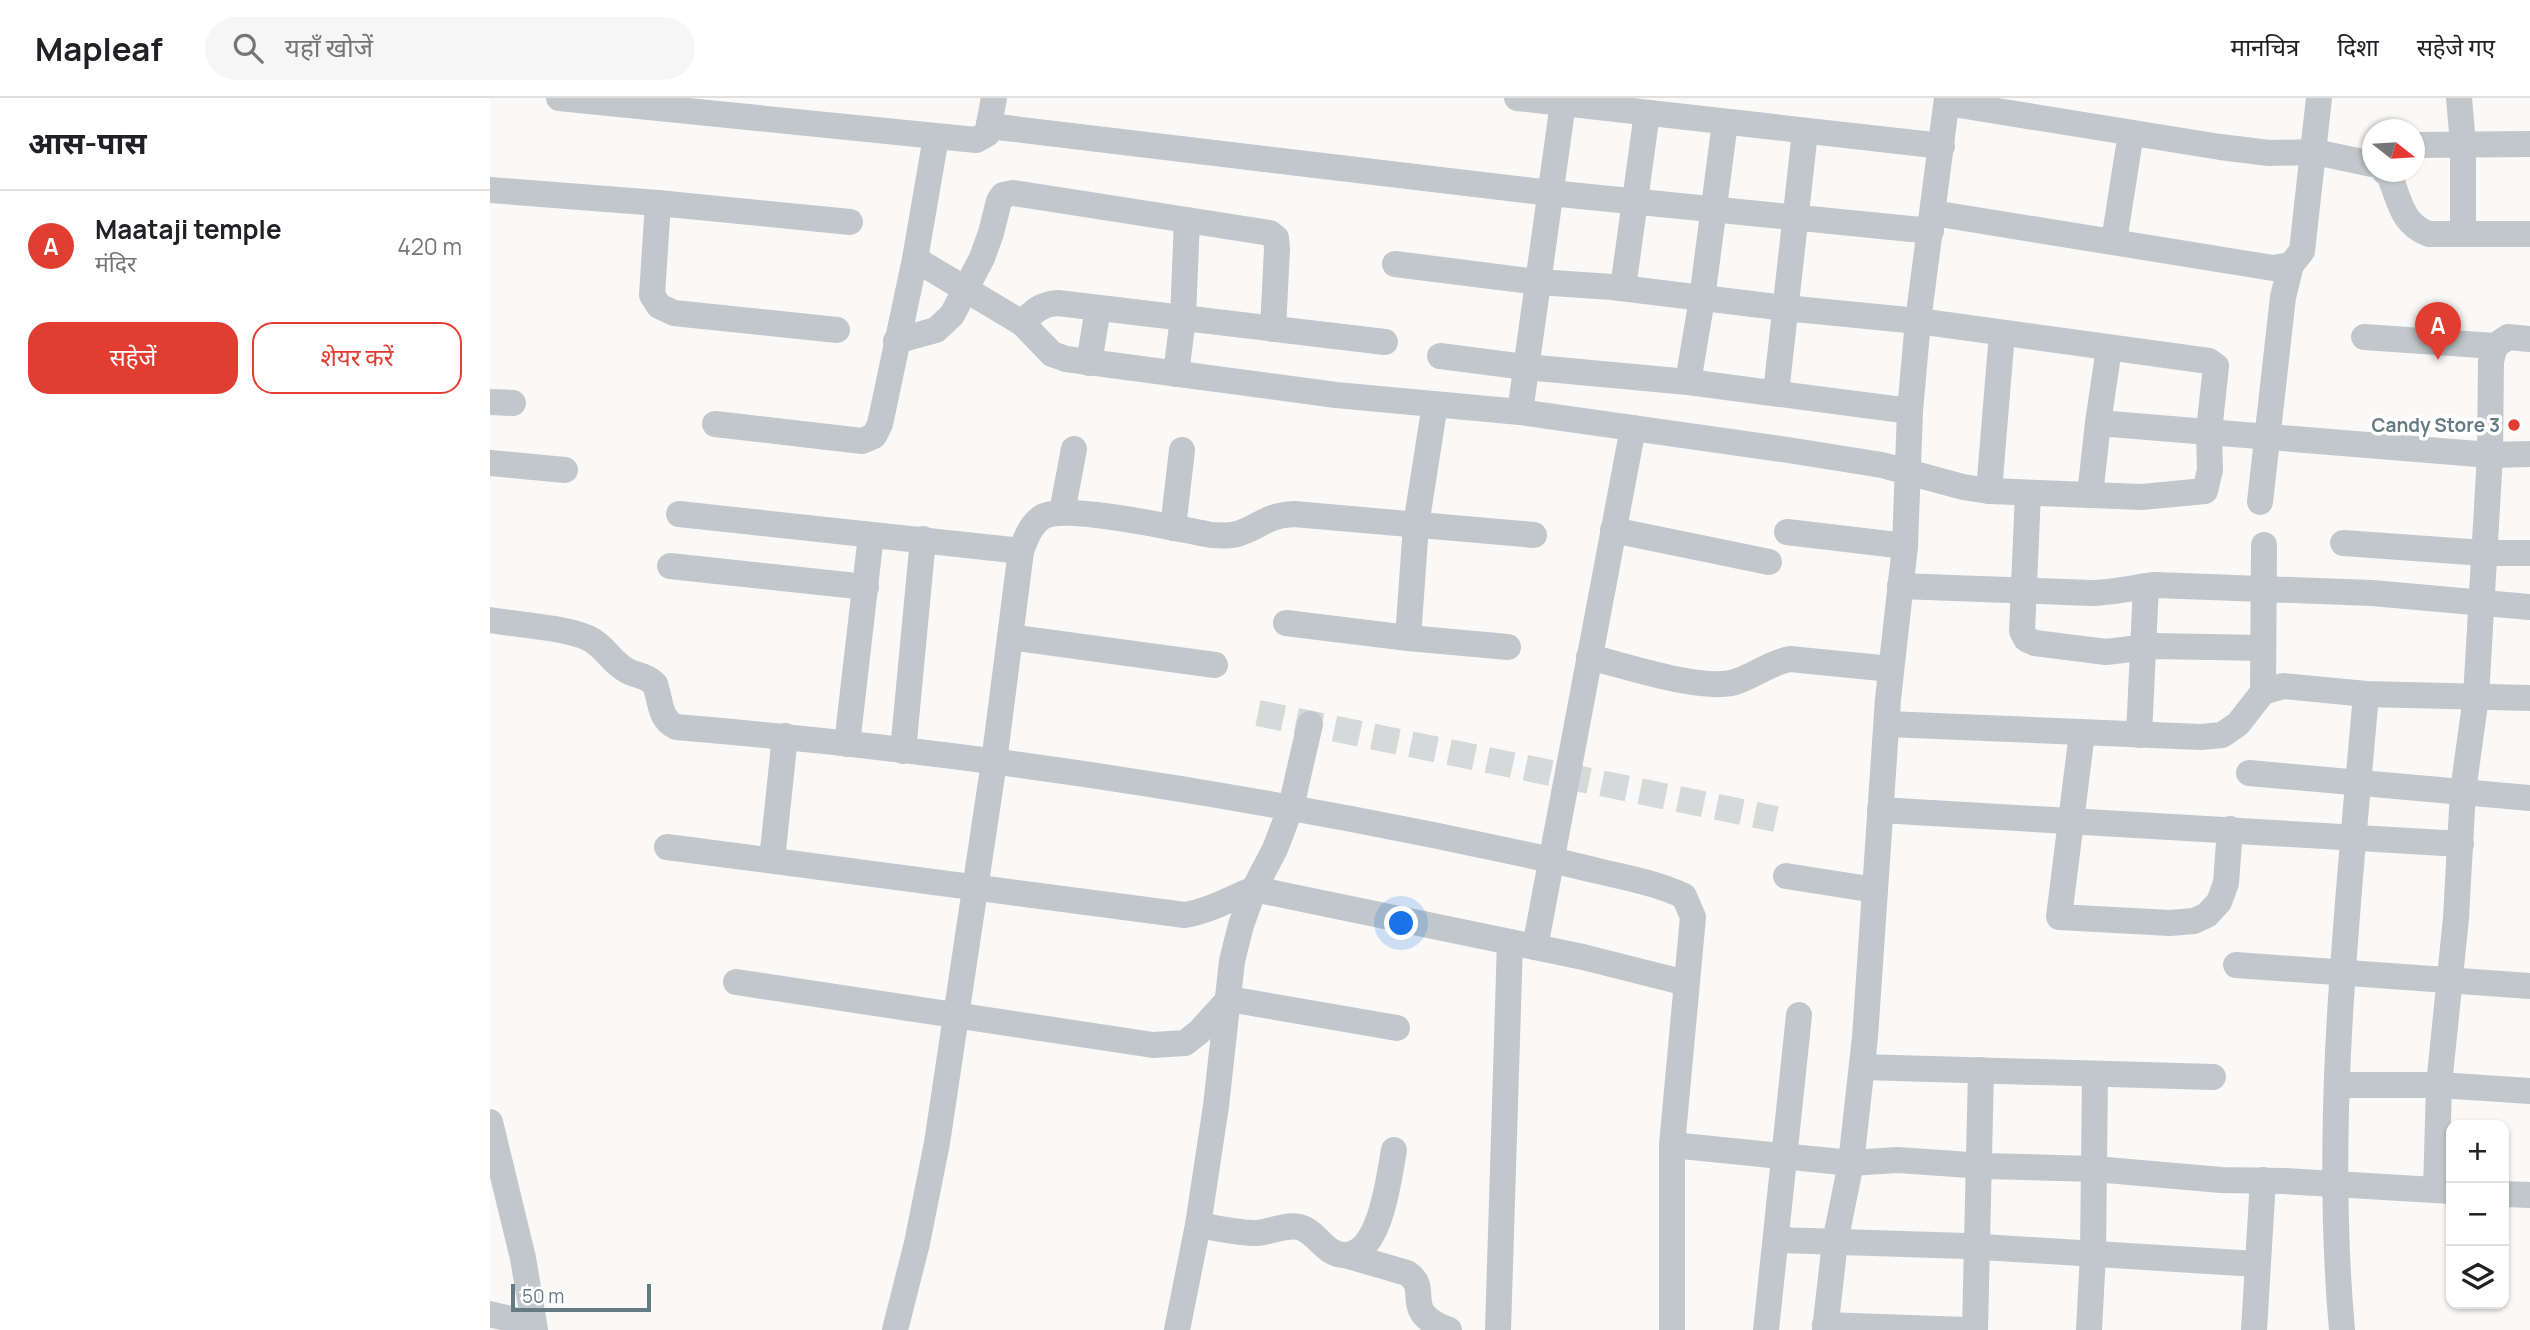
<!DOCTYPE html>
<html lang="hi">
<head>
<meta charset="utf-8">
<style>
  :root { --surface:#fff; --page:#f6f6f6; --text:#202124; --muted:#757577; --line:#e0e0e0; --accent:#e13d30 }
  body { margin:0; font-family:Manrope,"Noto Sans Devanagari",sans-serif; background:var(--page); color:var(--text) }
  .controls { position:absolute; right:21px; bottom:21px; display:grid; overflow:hidden; border-radius:14px; box-shadow:0 2px 5px #0004 }
  .controls button { width:63px; height:63px; display:grid; place-items:center; padding:0; border:0; border-bottom:2px solid var(--line); background:var(--surface); color:var(--text); font:35px sans-serif }
  .compass { position:absolute; left:1872px; top:21px; width:63px; height:63px; border-radius:50%; background:var(--surface); box-shadow:0 2px 5px #0004; rotate:107deg }
  .scale { position:absolute; left:21px; bottom:18px; width:140px; box-sizing:border-box; padding-left:7px; border:4px solid #657a82; border-top:0; font-size:19px; line-height:24px; white-space:nowrap; color:#657a82; -webkit-text-stroke:5px #fff; paint-order:stroke }
  .you { position:absolute; left:912px; top:826px; width:24px; height:24px; margin:-18px; border:5px solid #fff; border-radius:50%; background:#1a73e8; box-shadow:0 0 0 10px #1a73e833 }
  .badge { display:grid; place-items:center; width:46px; height:46px; border-radius:50%; background:var(--accent); color:#fff; font-size:23px; font-weight:700 }
  .pin { position:absolute; translate:-50% -58px; filter:drop-shadow(0 2px 4px #0008) }
  .pin::after { content:''; position:absolute; top:37px; width:24px; height:21px; background:inherit; clip-path:polygon(0 0,100% 0,50% 100%) }
  .list { margin:0; padding:0; list-style:none }
  h2 { display:flex; justify-content:space-between; align-items:center; height:91px; margin:0; padding:0 28px; font-size:30px }
  h2 small { font-size:23px; font-weight:400; color:var(--muted) }
  .list li { display:grid; grid-template-columns:46px 1fr auto; gap:21px; align-items:center; box-sizing:border-box; height:112px; padding:0 28px; border-top:2px solid var(--line) }
  .list b { display:block; font-size:26px; white-space:nowrap }
  .list p { margin:0; font-size:23px; white-space:nowrap; color:var(--muted) }
  .list em { font-size:23px; font-style:normal; color:var(--muted) }
  .actions { display:flex; gap:14px; padding:21px 28px }
  .actions a { flex:1; padding:16px 0; border:2px solid var(--accent); border-radius:21px; text-align:center; font-size:24px; color:var(--accent) }
  .actions .main { background:var(--accent); color:#fff }
  .icon { flex:none; width:38px; height:38px; fill:none; stroke:currentColor; stroke-width:2; stroke-linecap:round; stroke-linejoin:round }
  .map { position:relative; flex:none; width:2040px; height:1232px; overflow:hidden }
  header { display:flex; align-items:center; gap:42px; box-sizing:border-box; height:98px; padding:0 35px; background:var(--surface); border-bottom:2px solid var(--line) }
  header strong { font-size:33px }
  nav { display:flex; gap:38px; margin-inline-start:auto; font-size:24px }
  .search { width:490px; height:63px; background:var(--page); display:flex; align-items:center; gap:18px; box-sizing:border-box; padding:0 24px; border-radius:38px; color:var(--muted); font-size:26px }
  main { display:flex }
  aside { flex:1; background:var(--surface) }
  .map>svg:first-child { display:block }
  .lines { fill:none; stroke-linecap:round; stroke-linejoin:round }
  .minor-tunnel { stroke:#d5d9da; stroke-width:26; stroke-dasharray:26 13; stroke-linecap:butt }
  .minor { stroke:#c1c7ca; stroke-width:26 }
  .poi-dot { fill:#e13d30; stroke:#fff; stroke-width:2.5 }
  .labels { text-anchor:middle; dominant-baseline:central; stroke-width:7; stroke-linejoin:round; paint-order:stroke }
  .poi-label { font-size:19px; font-weight:bold; fill:#657a82; stroke:#fff; text-anchor:end }
</style>
</head>
<body>
<header>
<strong>Mapleaf</strong>
<div class="search"><svg class="icon" aria-label="search" viewBox="0 0 24 24"><circle cx="10" cy="10" r="6"/><path d="M15 15l6 6"/></svg>यहाँ खोजें</div>
<nav><a>मानचित्र</a><a>दिशा</a><a>सहेजे गए</a></nav>
</header>
<main>
<aside>
<h2>आस-पास<small></small></h2>
<ul class="list">
<li><span class="badge">A</span><div><b>Maataji temple</b><p>मंदिर</p></div><em>420 m</em></li>
</ul>
<div class="actions"><a class="main">सहेजें</a><a>शेयर करें</a></div>
</aside>
<div class="map">
<svg width="2040" height="1232" viewBox="0 0 2040 1232">
  <rect width="100%" height="100%" fill="#faf9f8"/>
  <g class="lines">
    <polyline class="minor-tunnel" points="768,615 1286,721"/>
    <g class="minor">
      <polyline points="69,0 486,42 497,36 504,0"/>
      <polyline points="1027,0 1452,48"/>
      <polyline points="1969,0 1973,46 1973,136"/>
      <polyline points="1457,5 1730,49 1779,55 1825,54 1882,66"/>
      <polyline points="499,28 1060,95 1441,133"/>
      <polyline points="1928,47 2040,46"/>
      <path d="M1895,74l4,3c11,25 12,49 40,59h101"/>
      <polyline points="0,92 168,105 360,124"/>
      <polyline points="168,105 162,197 169,208 184,215 347,232"/>
      <polyline points="1443,115 1783,170 1801,167"/>
      <polyline points="1624,143 1641,35"/>
      <polyline points="425,161 532,225 562,256 576,261 846,297 1030,314 1298,352 1392,367 1473,389 1499,393 1652,399 1715,393 1720,372 1719,333 1726,268 1719,263 1428,223 1295,210 1122,189 1048,184 905,166"/>
      <polyline points="1133,190 1157,15"/>
      <path d="M532,225c12,-12 19,-19 36,-20l327,39"/>
      <polyline points="1874,239 2005,248 2018,239 2040,241"/>
      <polyline points="406,243 446,232 462,217 492,160 501,135 509,103 513,97 523,95 780,135 786,140 787,151 783,231"/>
      <polyline points="950,258 1036,269 1198,284 1420,313"/>
      <polyline points="599,265 608,210"/>
      <polyline points="686,276 693,220 697,122"/>
      <polyline points="1198,284 1212,201 1235,24"/>
      <polyline points="1286,295 1315,34"/>
      <polyline points="0,304 23,305"/>
      <polyline points="1030,314 1073,5"/>
      <polyline points="1608,325 1619,250"/>
      <polyline points="225,326 372,343 384,338 390,326 425,161 446,39"/>
      <polyline points="0,365 75,372"/>
      <polyline points="1499,393 1512,235"/>
      <polyline points="1538,395 1532,533 1536,541 1545,545 1616,554 1666,548 1773,550"/>
      <polyline points="1600,397 1608,325 2000,357 2040,356"/>
      <polyline points="1770,404 1793,199 1801,167 1812,153 1829,0"/>
      <polyline points="572,414 584,351"/>
      <polyline points="189,416 531,453"/>
      <polyline points="683,430 692,352"/>
      <polyline points="1123,432 1279,464"/>
      <polyline points="1297,434 1415,448"/>
      <polyline points="1853,445 1994,455 2040,455"/>
      <polyline points="180,468 376,489"/>
      <path d="M1410,488l191,7c22,0 43,-6 65,-8l216,8 158,14"/>
      <path d="M0,522c28,5 73,7 98,18 16,7 23,24 38,32 11,7 17,3 29,14 6,17 4,35 21,43 252,21 504,57 752,107 57,12 114,23 170,37 29,7 59,12 86,25l9,21 -21,228v185"/>
      <polyline points="796,525 918,540 1018,549"/>
      <polyline points="520,539 725,567"/>
      <polyline points="918,540 926,427 945,306"/>
      <path d="M1099,559c35,8 113,35 146,25 19,-6 34,-19 55,-23l101,10"/>
      <polyline points="1773,594 1774,447"/>
      <polyline points="1398,626 1711,639 1732,637 1748,626 1773,594 1793,588 1876,596 2040,600"/>
      <polyline points="1592,635 1569,819 1680,825 1704,823 1717,817 1729,804 1736,785 1740,731"/>
      <polyline points="1649,637 1656,488"/>
      <polyline points="357,646 381,437"/>
      <polyline points="413,653 433,441"/>
      <polyline points="1759,675 2040,700"/>
      <polyline points="1390,712 1971,746"/>
      <path d="M177,749l518,68c25,-4 46,-17 69,-26l329,68 103,26"/>
      <polyline points="282,762 295,638"/>
      <polyline points="1296,778 1385,792"/>
      <polyline points="1045,849 1143,330"/>
      <polyline points="1746,867 2040,888"/>
      <polyline points="246,884 663,947 695,945 709,934 739,901 907,930"/>
      <polyline points="1372,969 1723,979"/>
      <polyline points="1848,987 1949,987 2040,993"/>
      <polyline points="0,1024 33,1160 45,1232"/>
      <polyline points="1182,1047 1361,1065 1407,1062 1495,1068 1605,1071 1731,1082 1794,1083 1961,1093"/>
      <polyline points="1946,1092 1949,987 1966,820 1973,693 1986,599 2000,357 2001,263 2005,248"/>
      <polyline points="2014,1096 2040,1097"/>
      <path d="M708,1127c19,3 39,8 59,8 13,-1 29,-9 42,-6 18,4 24,27 45,28 37,1 45,-79 50,-105"/>
      <polyline points="1286,1142 1476,1148 1767,1166"/>
      <path d="M855,1157l62,18c26,17 -9,38 42,57"/>
      <polyline points="0,1216 44,1227"/>
      <polyline points="1335,1227 1477,1232"/>
      <path d="M405,1232l22,-87 20,-100 57,-381 27,-211c5,-13 10,-28 23,-35 26,-12 134,13 167,19 10,0 20,2 29,-2 24,-8 24,-17 54,-19l240,21"/>
      <polyline points="687,1232 708,1127 726,1008 742,863 751,827 764,791 785,751 801,709 820,626"/>
      <polyline points="1008,1232 1020,844"/>
      <polyline points="1276,1232 1309,917"/>
      <polyline points="1335,1232 1345,1144 1361,1065 1375,939 1398,601 1415,448 1420,313 1428,223 1457,0"/>
      <polyline points="1485,1232 1491,972"/>
      <polyline points="1599,1232 1603,1156 1605,976"/>
      <polyline points="1764,1232 1773,1082"/>
      <path d="M1852,1232c-19,-211 6,-425 24,-636"/>
    </g>
  </g>
  <circle class="poi-dot" cx="2024" cy="327" r="7"/>
  <g class="labels">
    <g class="poi-label">
      <text x="2010" y="327">Candy Store 3</text>
    </g>
  </g>
</svg>
<div class="controls">
<button>+</button>
<button>−</button>
<button><svg class="icon" aria-label="layers" viewBox="0 0 24 24"><path d="M12 4l9 5-9 5-9-5zM3 14l9 5 9-5"/></svg></button>
</div>
<svg class="compass" viewBox="-18 -18 36 36"><path d="M0-13l5 13h-10z" fill="#e53935"/><path d="M0 13l5-13h-10z" fill="#757577"/></svg>
<div class="scale">50 m</div>
<div class="you"></div>
<div class="pin badge" style="left:1948px;top:262px">A</div>
</div>
</main>
</body>
</html>
